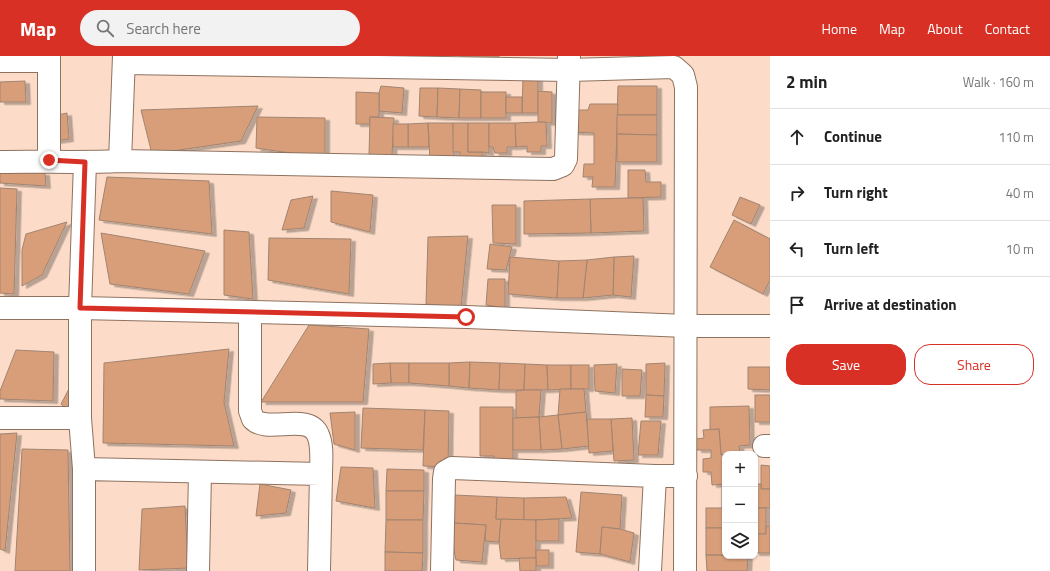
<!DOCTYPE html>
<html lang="en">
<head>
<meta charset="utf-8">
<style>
  :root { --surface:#fff; --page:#f2f2f2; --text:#222; --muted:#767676; --line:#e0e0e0; --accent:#d93025 }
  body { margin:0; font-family:"Titillium Web",sans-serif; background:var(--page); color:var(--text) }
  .controls { position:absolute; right:12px; bottom:12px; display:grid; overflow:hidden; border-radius:8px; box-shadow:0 1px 3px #0004 }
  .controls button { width:36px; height:36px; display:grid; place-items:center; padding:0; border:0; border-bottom:1px solid var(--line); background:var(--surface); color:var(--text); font:20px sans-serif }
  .stop { position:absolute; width:12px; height:12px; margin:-9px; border:3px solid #d93025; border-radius:50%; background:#fff }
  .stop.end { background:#d93025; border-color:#fff; box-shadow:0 1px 4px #0008 }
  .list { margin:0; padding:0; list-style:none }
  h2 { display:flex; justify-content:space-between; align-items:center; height:52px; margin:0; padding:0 16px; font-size:17px }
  h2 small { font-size:13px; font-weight:400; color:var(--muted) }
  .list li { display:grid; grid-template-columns:26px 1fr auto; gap:12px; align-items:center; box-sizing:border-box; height:56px; padding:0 16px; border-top:1px solid var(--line) }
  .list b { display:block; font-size:15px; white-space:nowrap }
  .list em { font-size:13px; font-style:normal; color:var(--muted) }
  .actions { display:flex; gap:8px; padding:12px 16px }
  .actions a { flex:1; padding:9px 0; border:1px solid var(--accent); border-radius:16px; text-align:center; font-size:14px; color:var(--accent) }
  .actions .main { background:var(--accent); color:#fff }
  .icon { flex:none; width:22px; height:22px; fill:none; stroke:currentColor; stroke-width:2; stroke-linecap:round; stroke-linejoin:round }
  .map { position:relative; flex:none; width:770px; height:515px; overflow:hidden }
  header { display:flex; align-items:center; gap:24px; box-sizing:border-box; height:56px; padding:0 20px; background:var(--accent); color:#fff }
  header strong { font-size:19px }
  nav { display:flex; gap:22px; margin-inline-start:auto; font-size:14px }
  .search { width:280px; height:36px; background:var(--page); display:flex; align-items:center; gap:10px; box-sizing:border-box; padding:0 14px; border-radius:22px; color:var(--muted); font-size:15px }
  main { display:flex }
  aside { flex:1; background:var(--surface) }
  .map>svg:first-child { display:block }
  .building { fill:#d79e79; stroke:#a18471; filter:url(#shadow) }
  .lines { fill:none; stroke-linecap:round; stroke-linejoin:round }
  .minor-casing { stroke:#8e7260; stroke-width:24 }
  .minor { stroke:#fff; stroke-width:22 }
  .route { stroke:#d93025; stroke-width:5 }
</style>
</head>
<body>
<header>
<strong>Map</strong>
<div class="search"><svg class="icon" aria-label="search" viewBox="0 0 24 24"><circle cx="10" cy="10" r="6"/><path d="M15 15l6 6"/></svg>Search here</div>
<nav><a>Home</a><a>Map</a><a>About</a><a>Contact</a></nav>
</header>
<main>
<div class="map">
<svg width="770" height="515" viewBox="0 0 770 515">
  <defs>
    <filter id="shadow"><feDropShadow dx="4.5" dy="2.5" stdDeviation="0" flood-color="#0004"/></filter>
  </defs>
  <rect width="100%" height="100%" fill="#fcdcc8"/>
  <g class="building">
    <polygon points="461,0 499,0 498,6 461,4"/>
    <polygon points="523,20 538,20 538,57 522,57"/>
    <polygon points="25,25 26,46 0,46 0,26"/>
    <polygon points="381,30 404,32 402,57 379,55 379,37"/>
    <polygon points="618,30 657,30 657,59 617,59"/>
    <polygon points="420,32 438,32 437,61 419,60"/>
    <polygon points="438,32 460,33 459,62 437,61"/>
    <polygon points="460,33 481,34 481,62 459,62"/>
    <polygon points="538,35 552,36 552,67 538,66"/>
    <polygon points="356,36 379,37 379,61 370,61 370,68 356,68"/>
    <rect x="481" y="36" width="25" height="26"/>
    <rect x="506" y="41" width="16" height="16"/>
    <polygon points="590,48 618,48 615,131 592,131 593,121 583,121 584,108 594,108 594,77 574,76 575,54 588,54"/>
    <polygon points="258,50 241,85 152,98 141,54"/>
    <polygon points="67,57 69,83 55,85 53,60"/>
    <polygon points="617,59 657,59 657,79 617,78"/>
    <polygon points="257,61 325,62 325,102 256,92"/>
    <polygon points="370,61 394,62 392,100 369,99"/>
    <polygon points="538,66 546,66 547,90 541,90 541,96 527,96 527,90 516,91 515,67"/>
    <polygon points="428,67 429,91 408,91 408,68"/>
    <polygon points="428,67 453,67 454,104 430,105"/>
    <polygon points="453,67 468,67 468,96 482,96 482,107 460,107 460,96 453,96"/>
    <polygon points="468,67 489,67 489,97 482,96 468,96"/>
    <polygon points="489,67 515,67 516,91 507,91 507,97 495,97 493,91 489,91"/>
    <rect x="393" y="68" width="15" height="23"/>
    <polygon points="617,78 657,79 657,106 617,106"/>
    <polygon points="628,114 645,114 646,126 661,126 661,141 628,142"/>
    <polygon points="0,116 45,117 46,130 0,127"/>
    <polygon points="107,121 209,125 212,178 99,164"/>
    <polygon points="0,132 17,133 14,238 0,237"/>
    <polygon points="331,135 373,139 370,176 331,166"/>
    <polygon points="313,140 304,172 282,174 291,144"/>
    <polygon points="740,141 760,149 751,168 732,159"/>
    <polygon points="628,142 643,142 644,175 591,177 590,143"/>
    <polygon points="590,143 591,177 524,178 524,145"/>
    <polygon points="492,149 516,149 516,188 493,187"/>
    <polygon points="734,164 770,183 770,224 763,238 710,211"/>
    <polygon points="67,166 42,219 22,230 22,194 26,178"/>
    <polygon points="224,174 249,176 253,243 224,239"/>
    <polygon points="101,177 205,195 189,238 110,228"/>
    <polygon points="468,180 461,251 426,248 428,181"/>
    <polygon points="269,182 351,183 349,238 268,224"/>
    <polygon points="490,188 512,191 506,214 487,213"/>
    <polygon points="634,200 631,241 613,239 614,201"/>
    <polygon points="510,201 559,205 557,242 508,238"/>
    <polygon points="614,201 613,239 583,242 587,204"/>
    <polygon points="587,204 583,242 557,242 559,205"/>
    <polygon points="488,223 505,223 505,252 486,249"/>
    <polygon points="309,269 369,273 363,346 261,346"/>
    <polygon points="229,293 224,346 234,390 103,387 104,307"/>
    <polygon points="16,294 54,296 53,345 0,343 0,335"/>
    <polygon points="470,306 469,332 449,330 449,307"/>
    <polygon points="470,306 500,307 499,334 469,332"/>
    <polygon points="390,307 409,307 409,327 391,327"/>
    <polygon points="390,307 391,327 373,328 373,308"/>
    <polygon points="409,307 449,307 449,330 409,327"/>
    <polygon points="500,307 525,308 524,334 499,334"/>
    <polygon points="665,307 664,340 646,339 646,308"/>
    <polygon points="525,308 547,309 548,334 524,334"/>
    <polygon points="617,308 615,337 595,335 594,309"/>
    <polygon points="547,309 571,309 571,333 548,334"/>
    <rect x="571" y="309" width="18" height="24"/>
    <polygon points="748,311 770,311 770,334 748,333"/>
    <polygon points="622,313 642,314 640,340 622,340"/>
    <polygon points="70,331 68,355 61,348"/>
    <polygon points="560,333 584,333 586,356 558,359"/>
    <polygon points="524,334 541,334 539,361 516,362 516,335"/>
    <polygon points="646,339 664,340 663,361 645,361"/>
    <rect x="755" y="339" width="15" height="27"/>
    <polygon points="749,350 750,389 739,390 740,398 721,399 719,373 710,374 710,351"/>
    <polygon points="480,351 513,351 513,407 494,407 494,400 480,400"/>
    <polygon points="363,352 425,354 423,394 361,392"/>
    <polygon points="425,354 449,355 448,411 423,410"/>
    <polygon points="355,356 355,394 334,388 330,357"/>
    <polygon points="586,356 589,390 562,393 558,359"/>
    <polygon points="558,359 562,393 541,394 539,361"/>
    <polygon points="539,361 541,394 513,394 513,362"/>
    <polygon points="632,362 634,404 614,405 611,363"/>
    <polygon points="587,363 611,363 613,395 589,397"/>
    <polygon points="641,365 661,365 658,399 638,399"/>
    <polygon points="719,373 721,399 725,399 725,428 712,429 711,416 703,416 703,403 711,402 711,394 697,394 696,383 704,382 703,374"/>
    <polygon points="17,377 5,495 0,493 0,378"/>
    <polygon points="22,393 68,394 70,515 15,515"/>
    <polygon points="761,409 770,410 770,433 761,433"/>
    <polygon points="341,411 373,412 375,452 336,445"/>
    <polygon points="387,413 424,414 424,435 386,435"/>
    <polygon points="260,428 291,434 286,457 256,460"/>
    <rect x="722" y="428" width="3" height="24"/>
    <polygon points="755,428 761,428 761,433 770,433 770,452 755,452"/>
    <polygon points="386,435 424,435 423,464 386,464"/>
    <polygon points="581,436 622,439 620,473 602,471 600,498 576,496"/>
    <polygon points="455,439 497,441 496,463 501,463 499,486 485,485 486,469 454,467"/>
    <polygon points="497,441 524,442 524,464 496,463"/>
    <polygon points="566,441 572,462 536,464 524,464 524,442"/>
    <polygon points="185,450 188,512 139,514 142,453"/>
    <rect x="706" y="452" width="19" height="20"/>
    <rect x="755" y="452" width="11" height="26"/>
    <polygon points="501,463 536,464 536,502 501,503 499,486"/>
    <polygon points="559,463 559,485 536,485 536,464"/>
    <polygon points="386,464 423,464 423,497 385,496"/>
    <polygon points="454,467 486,469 482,506 456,504 452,485"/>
    <polygon points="766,470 770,470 770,497 755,497 755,478 766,478"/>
    <polygon points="602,471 620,473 634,477 630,506 600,498"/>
    <rect x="706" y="472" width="19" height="27"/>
    <rect x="536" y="494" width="13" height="16"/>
    <polygon points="385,496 423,497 422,515 385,515"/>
    <polygon points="706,499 748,500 747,515 707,515"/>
    <polygon points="519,502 536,502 536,515 520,515"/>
  </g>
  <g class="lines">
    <defs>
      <g id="minor">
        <polyline points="49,0 49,104"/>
        <polyline points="0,5 48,5"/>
        <polyline points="124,7 569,14 674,11 683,19 686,31 685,515"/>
        <polyline points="120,105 124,0"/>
        <path d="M0,106c40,-1 80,1 120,-1l433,8 10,-4 3,-6 3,-103"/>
        <polyline points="0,252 80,252 467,261 686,270 770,270"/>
        <path d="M250,257v98c1,2 2,6 3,8 14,15 56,-7 65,16 5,11 3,27 3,39"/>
        <polyline points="0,362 80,362 80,252 85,106"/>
        <polyline points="80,362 84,413"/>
        <polyline points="764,390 770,390"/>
        <polyline points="84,515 84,413 321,418 319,515"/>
        <polyline points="198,515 200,416"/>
        <polyline points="442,515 444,423 445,416 452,412 655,420 686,420"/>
        <polyline points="650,515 655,420"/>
      </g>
    </defs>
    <use href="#minor" class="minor-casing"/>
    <use href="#minor" class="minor"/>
  </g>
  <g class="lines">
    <polyline class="route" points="49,104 85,106 80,252 466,261"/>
  </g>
</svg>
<div class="controls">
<button>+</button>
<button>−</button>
<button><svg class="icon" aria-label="layers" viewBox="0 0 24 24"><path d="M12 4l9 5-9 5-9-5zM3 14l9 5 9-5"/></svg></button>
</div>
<div class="stop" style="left:466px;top:261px"></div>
<div class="stop end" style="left:49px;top:104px"></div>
</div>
<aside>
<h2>2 min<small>Walk · 160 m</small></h2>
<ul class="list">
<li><svg class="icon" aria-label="ahead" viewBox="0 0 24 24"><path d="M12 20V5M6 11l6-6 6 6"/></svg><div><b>Continue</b></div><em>110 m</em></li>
<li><svg class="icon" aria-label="right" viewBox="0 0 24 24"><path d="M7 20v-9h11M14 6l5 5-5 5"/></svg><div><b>Turn right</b></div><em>40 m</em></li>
<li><svg class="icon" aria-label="left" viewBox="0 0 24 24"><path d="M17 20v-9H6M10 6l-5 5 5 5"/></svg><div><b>Turn left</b></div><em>10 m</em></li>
<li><svg class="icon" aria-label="arrive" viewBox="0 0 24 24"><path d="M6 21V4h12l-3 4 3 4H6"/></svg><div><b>Arrive at destination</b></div></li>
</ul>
<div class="actions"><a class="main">Save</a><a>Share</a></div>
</aside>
</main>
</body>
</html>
